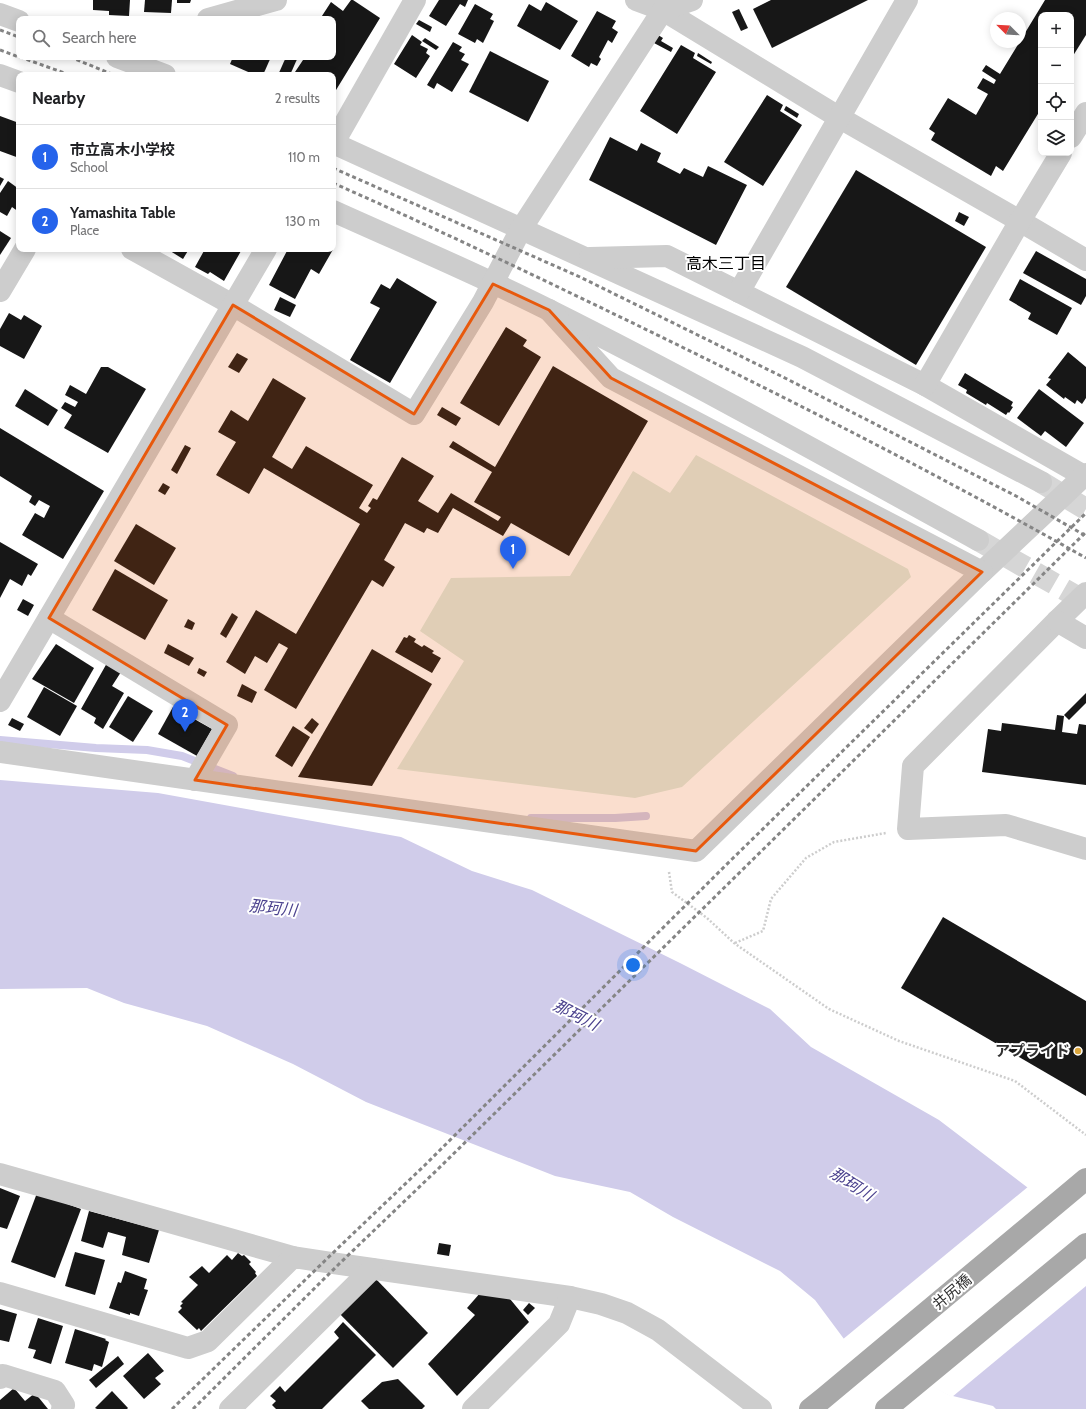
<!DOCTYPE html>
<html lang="en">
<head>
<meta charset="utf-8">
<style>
  :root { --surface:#fff; --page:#f2f2f2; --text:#202124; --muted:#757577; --line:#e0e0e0; --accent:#2563eb }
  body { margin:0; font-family:Cabin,"Noto Sans JP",sans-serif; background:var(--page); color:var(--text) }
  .controls { position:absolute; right:12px; top:12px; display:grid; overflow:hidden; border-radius:8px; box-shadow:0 2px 10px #0003 }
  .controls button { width:36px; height:36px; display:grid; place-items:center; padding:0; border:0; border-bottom:1px solid var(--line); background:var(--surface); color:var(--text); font:20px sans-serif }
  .compass { position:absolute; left:990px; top:12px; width:36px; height:36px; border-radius:50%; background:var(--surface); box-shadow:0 2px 10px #0003; rotate:294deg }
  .you { position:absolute; left:633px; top:965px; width:14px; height:14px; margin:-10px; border:3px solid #fff; border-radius:50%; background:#1a73e8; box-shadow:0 0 0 6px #1a73e833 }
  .badge { display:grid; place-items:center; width:26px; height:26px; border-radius:50%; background:var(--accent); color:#fff; font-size:13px; font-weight:700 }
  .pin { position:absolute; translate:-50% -33px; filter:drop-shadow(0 1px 2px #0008) }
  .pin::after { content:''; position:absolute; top:21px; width:14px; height:12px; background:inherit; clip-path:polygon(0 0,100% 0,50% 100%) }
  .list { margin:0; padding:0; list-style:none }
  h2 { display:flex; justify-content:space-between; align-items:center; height:52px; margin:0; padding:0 16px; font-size:17px }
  h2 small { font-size:13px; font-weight:400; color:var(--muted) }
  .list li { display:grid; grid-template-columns:26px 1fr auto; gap:12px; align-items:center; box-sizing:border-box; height:64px; padding:0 16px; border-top:1px solid var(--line) }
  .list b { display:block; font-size:15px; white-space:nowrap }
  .list p { margin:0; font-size:13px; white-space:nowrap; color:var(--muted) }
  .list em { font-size:13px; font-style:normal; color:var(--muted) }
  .icon { flex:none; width:22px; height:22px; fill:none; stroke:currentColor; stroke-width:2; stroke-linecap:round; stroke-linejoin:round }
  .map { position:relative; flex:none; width:1086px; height:1409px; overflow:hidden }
  .search { position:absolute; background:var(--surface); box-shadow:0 2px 10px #0003; left:16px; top:16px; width:320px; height:44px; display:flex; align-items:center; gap:10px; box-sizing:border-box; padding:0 14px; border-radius:8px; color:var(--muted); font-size:15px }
  .panel { position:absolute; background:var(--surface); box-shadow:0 2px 10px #0003; left:16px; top:72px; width:320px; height:180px; border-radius:8px }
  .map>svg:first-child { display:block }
  .green { fill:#dfece1 }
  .water { fill:#d0ccea }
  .pier { fill:#fff }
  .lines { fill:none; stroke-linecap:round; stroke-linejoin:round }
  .stream { stroke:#d0ccea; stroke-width:8 }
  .building { fill:#171717 }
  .minor-tunnel { stroke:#d6d6d6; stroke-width:22; stroke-dasharray:22 11; stroke-linecap:butt }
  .path { stroke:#cdcdcd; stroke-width:2.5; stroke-dasharray:2 2; stroke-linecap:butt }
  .minor { stroke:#cdcdcd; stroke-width:22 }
  .major { stroke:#a8a8a8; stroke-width:22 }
  .rail { stroke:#858585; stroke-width:3; stroke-dasharray:4 3; stroke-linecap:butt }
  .marked { fill:#e8590c; fill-opacity:0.2; stroke:#e8590c; stroke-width:3; stroke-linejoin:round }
  .poi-dot { fill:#dba63d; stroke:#fff; stroke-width:1.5 }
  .labels { text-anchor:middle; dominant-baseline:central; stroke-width:4; stroke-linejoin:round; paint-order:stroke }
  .poi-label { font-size:15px; font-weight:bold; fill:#303030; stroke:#fff; text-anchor:end }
  .street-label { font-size:15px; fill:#303030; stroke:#fff }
  .neighbourhood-label { font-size:16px; fill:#000; stroke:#fff }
  .water-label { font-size:16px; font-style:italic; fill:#4b428e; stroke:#fff }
</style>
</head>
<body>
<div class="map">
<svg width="1086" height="1409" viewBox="0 0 1086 1409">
  <rect width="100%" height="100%" fill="#fff"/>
  <polygon class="green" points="696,455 908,569 911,577 682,787 635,798 397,769 464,661 420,631 451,578 570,576 633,471 670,493"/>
  <polygon class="water" points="0,780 158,793 401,837 472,871 532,890 680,963 770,1009 811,1047 939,1120 1086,1232 1086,1409 996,1409 993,1406 949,1395 844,1339 815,1300 780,1271 673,1217 630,1192 555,1176 366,1102 293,1064 207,1026 124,1003 87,988 0,989"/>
  <polygon class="pier" points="1029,1186 1086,1230 1086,1286 952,1397 842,1340"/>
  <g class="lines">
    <g class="stream">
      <polyline points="0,740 96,748 147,750 182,756 233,776"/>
      <polyline points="531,818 615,818 646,816"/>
    </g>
  </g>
  <g class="building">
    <polygon points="93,0 130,0 129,16 109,15 109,11 93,10"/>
    <polygon points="145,0 172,0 171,13 144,12"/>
    <polygon points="177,0 191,0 190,3 177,3"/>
    <polygon points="351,0 353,0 380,18 333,95 333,75 298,75 295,72 305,57 333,57 333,19 320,19 331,2 343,11"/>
    <polygon points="439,0 468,0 465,7 460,4 446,26 429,16"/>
    <polygon points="771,0 868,0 772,48 753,9"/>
    <polygon points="1045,0 1086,0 1086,35 1071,59 1071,15 1041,15 1041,109 1003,171 996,166 991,176 931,140 935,133 929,129 948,98 976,115 988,94 977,88 983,78 994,84 996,80 982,71 986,65 1000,74"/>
    <polygon points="546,2 578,21 560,50 517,26 529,4 541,11"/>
    <polygon points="475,4 493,14 490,19 494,21 483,43 477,39 475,43 458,34"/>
    <polygon points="739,9 748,28 741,31 732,12"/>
    <polygon points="597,11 616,21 612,28 618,32 612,43 608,40 599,57 601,59 597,66 591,63 589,67 571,56"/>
    <polygon points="419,20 432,27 430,32 416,24"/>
    <polygon points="412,35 422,42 420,45 428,49 426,53 430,56 416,78 394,64"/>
    <polygon points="658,35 663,38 661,41 673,48 671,52 654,43"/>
    <polygon points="425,38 439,47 436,50 422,41"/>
    <polygon points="453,42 462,47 459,51 465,54 461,60 469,64 452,92 437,83 434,89 427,85"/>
    <polygon points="681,45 695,53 693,58 716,72 677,134 640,111"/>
    <polygon points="490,51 549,81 528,122 469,92"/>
    <polygon points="698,53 712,62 711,64 697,56"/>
    <polygon points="233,57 271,57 263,75 255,75 230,64"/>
    <polygon points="286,57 298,57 290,75 278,75"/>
    <polygon points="767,95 783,105 780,111 802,125 763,186 724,162"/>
    <polygon points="786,106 799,114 797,118 784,110"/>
    <polygon points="0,116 19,123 19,158 0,151"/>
    <polygon points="610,137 637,151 641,143 661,153 657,162 680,174 684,168 703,177 708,166 747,185 716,245 589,180"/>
    <polygon points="856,170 986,247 916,365 786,287"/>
    <polygon points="0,177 4,179 0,186"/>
    <polygon points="8,181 19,189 19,212 12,207 7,216 0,212 0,193"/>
    <polygon points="959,212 969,217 964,226 955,221"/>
    <polygon points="0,231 11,238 0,255"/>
    <polygon points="333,245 335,246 319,274 311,269 295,299 269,285 288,249 333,249"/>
    <polygon points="167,249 189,249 183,259"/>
    <polygon points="205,249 237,249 241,251 224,281 210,272 208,274 195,267"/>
    <polygon points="1036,251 1086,279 1086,296 1081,305 1023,273"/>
    <polygon points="397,278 437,302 390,383 350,360 380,308 370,303 381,284 390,289"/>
    <polygon points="1020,279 1072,308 1057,335 1028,319 1031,313 1009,300"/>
    <polygon points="280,297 296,305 290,317 274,310"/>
    <polygon points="9,313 21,320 24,315 42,326 24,359 0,346 0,329"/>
    <polygon points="506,327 527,340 523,346 541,357 499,426 460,403"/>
    <polygon points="1068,352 1086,367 1086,398 1082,404 1077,400 1075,404 1065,397 1064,399 1046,385 1051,379 1048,378"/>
    <polygon points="237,353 248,359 239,373 228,367"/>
    <polygon points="553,366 648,421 569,556 511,523 503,536 453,508 438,533 427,528 424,533 405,523 384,560 395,567 383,587 372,580 296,709 264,690 288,648 279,643 267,663 255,656 245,674 226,662 256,610 296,634 360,524 264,468 249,494 216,475 236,442 218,432 231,410 248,421 273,378 306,398 272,457 292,469 306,446 373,485 359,508 367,513 371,508 368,506 373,498 377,500 402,457 434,476 418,501 438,513 451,493 498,521 501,517 474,502 492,472 449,447 453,441 495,467"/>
    <polygon points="101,367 108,367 146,389 108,453 64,428 72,415 61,408 65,402 75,407 78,402 65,395 70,385 86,394"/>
    <polygon points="965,373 1013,402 1011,406 1013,407 1009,413 1008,412 1006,415 987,403 986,405 966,393 967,390 958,385"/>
    <polygon points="25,389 58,410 48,426 15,406"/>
    <polygon points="1039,389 1084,423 1066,447 1045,431 1041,436 1017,418"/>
    <polygon points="442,407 461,418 456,426 437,415"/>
    <polygon points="0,428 104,491 63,559 22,535 35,513 44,518 50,506 39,500 35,506 29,502 32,496 0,476"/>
    <polygon points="185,445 191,448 177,474 171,470"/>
    <polygon points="163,483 170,487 165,495 158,491"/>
    <polygon points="136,524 176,548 154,585 114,561"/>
    <polygon points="0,542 38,564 31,576 28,574 22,586 10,579 0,598"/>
    <polygon points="115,569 168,600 145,640 92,610"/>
    <polygon points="23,599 34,605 28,616 17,610"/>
    <polygon points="232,613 238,617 226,638 220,634"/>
    <polygon points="188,619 195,623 192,630 184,627"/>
    <polygon points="409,635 416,639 414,642 422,647 424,645 434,651 432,653 441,658 432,673 395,652 404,637 407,638"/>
    <polygon points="56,644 94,668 74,703 32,679"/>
    <polygon points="168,644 194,658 189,666 164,653"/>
    <polygon points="372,649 432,684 372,786 298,777"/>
    <polygon points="107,663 121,672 112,686 124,693 103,729 94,723 96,718 81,709"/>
    <polygon points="199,668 207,672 204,677 197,673"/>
    <polygon points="242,684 257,692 252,703 237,696"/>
    <polygon points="44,687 77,706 60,736 27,717"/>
    <polygon points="1086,693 1086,703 1069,720 1064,715"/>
    <polygon points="128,696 153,711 133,742 109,727"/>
    <polygon points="173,707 212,729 197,756 158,734"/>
    <polygon points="1057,715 1064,716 1062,732 1077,734 1079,724 1086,725 1086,785 982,772 988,729 1001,731 1002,723 1055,730"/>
    <polygon points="12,718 24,724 20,731 8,725"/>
    <polygon points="312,718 319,724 312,734 304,728"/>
    <polygon points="293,726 310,737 292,767 275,756"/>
    <polygon points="943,917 1086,1001 1086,1096 901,988"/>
    <polygon points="0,1188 20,1196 7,1229 0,1227"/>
    <polygon points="37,1193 81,1209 55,1278 11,1262"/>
    <polygon points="89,1211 159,1230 149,1263 122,1255 126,1237 108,1232 103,1248 81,1241"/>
    <polygon points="439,1243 451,1245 449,1256 437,1254"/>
    <polygon points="75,1252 105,1260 95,1295 65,1286"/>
    <polygon points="238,1253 242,1256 244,1255 251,1262 249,1264 256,1272 255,1273 257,1276 201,1331 199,1328 197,1330 178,1312 182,1308 180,1306 183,1303 181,1302 198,1285 189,1277 202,1266 209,1273 227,1255 232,1260"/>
    <polygon points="125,1271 147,1279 144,1289 148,1290 139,1316 130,1313 130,1315 109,1308 118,1282 121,1283"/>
    <polygon points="375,1278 428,1333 393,1368 333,1307"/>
    <polygon points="481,1292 506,1294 529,1322 457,1396 428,1364 475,1315 467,1308"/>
    <polygon points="529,1303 535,1308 528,1315 523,1310"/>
    <polygon points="0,1309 17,1314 9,1342 0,1340"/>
    <polygon points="38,1318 63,1326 51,1364 33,1358 36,1350 28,1348"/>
    <polygon points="343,1322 376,1355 322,1409 276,1409 272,1405 276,1401 270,1396 280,1386 285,1392 339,1338 334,1332"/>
    <polygon points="75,1329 106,1339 105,1340 109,1342 102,1367 94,1364 92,1371 65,1363"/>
    <polygon points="148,1353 164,1371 155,1378 161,1384 144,1399 123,1376"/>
    <polygon points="118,1356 124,1364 96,1388 89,1380"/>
    <polygon points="398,1379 425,1406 422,1409 369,1409 361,1401 382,1382"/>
    <polygon points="14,1388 25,1401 35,1393 48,1409 0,1409 0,1400"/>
    <polygon points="112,1391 128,1408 127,1409 97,1409 95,1408"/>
  </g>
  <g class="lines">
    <g class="minor-tunnel">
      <polyline points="1041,482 1086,509"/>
      <polyline points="978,540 1086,602"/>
    </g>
    <g class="path">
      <polyline points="669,872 672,892 707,918 734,943 829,1009 899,1041 1015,1081 1086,1135"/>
      <polyline points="735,943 763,931 771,899 806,858 834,842 886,833"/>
    </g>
    <g class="minor">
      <polyline points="636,0 663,10 840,118 1020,221 1086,260"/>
      <polyline points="0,14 19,21"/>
      <polyline points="208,19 276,0"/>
      <polyline points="117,57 165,75"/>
      <polyline points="0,75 19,82"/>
      <polyline points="1071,137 1086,113"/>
      <polyline points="333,143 802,357 1041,482"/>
      <polyline points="333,144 415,0"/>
      <path d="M333,211c73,33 147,64 218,100 144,72 285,151 427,229"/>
      <polyline points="132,249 233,305 414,414 483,302 521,229 663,10 692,0"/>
      <polyline points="590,258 667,256 925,385 1084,476"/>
      <polyline points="0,291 25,249"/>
      <polyline points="739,292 907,0"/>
      <polyline points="925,385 1020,221 1061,153"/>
      <polyline points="982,572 1086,474"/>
      <polyline points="1086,593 1057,621 913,766 908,829 1006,825 1086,849"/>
      <polyline points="49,618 227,725 195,780"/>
      <polyline points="1057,621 1086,638"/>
      <polyline points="0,701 266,249"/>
      <polyline points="0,752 696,851 982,572 611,378 549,310"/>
      <polyline points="0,1174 293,1257"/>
      <polyline points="0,1293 188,1348 208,1341 293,1257 339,1264 570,1297 601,1304 627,1313 658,1330 761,1409"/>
      <polyline points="0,1378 3,1375 55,1391 64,1405 62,1409"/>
      <polyline points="230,1409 372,1269"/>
      <polyline points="473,1409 559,1324 570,1297"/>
    </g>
    <g class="major">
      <polyline points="810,1409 825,1397 1086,1179"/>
      <polyline points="886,1409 1086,1244"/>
    </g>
    <g class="rail">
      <polyline points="0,30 19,37"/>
      <polyline points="0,50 19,57"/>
      <polyline points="20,57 70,75"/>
      <polyline points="70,57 114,75"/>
      <polyline points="333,168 580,277 787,379 1016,496 1086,536"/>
      <path d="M333,183c104,46 207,95 310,145 150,73 298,148 443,230"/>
      <polyline points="172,1409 337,1249 424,1166 726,865 1086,513"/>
      <polyline points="193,1409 339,1264 437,1170 1086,532"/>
    </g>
  </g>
  <path class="marked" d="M493,284l56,26 62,68 371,194 -286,279 -501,-71 32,-55 -178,-107 184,-313 181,109z"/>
  <circle class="poi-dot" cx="1078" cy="1051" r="4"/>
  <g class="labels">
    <g class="poi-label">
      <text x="1070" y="1051">アプライド</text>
    </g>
    <g class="street-label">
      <text transform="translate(952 1292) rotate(-40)">井尻橋</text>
    </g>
    <g class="neighbourhood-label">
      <text x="726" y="263">高木三丁目</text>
    </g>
    <g class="water-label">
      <text transform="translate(273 908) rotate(6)">那珂川</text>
      <text transform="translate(576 1015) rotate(27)">那珂川</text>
      <text transform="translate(852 1184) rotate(32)">那珂川</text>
    </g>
  </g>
</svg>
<div class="controls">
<button>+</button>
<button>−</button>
<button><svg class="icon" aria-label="locate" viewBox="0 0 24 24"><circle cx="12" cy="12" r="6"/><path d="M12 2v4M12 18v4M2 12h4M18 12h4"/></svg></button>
<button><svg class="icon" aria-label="layers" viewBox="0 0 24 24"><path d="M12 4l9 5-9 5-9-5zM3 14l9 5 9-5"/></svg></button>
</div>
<svg class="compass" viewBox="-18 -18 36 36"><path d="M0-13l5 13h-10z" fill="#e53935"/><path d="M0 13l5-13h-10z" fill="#757577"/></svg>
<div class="you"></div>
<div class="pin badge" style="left:513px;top:569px">1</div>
<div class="pin badge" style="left:185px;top:732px">2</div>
<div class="search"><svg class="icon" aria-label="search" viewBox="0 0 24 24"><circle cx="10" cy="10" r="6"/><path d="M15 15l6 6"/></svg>Search here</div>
<section class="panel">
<h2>Nearby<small>2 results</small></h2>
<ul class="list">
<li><span class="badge">1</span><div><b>市立高木小学校</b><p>School</p></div><em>110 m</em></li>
<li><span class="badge">2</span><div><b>Yamashita Table</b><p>Place</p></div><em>130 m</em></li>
</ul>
</section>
</div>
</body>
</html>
